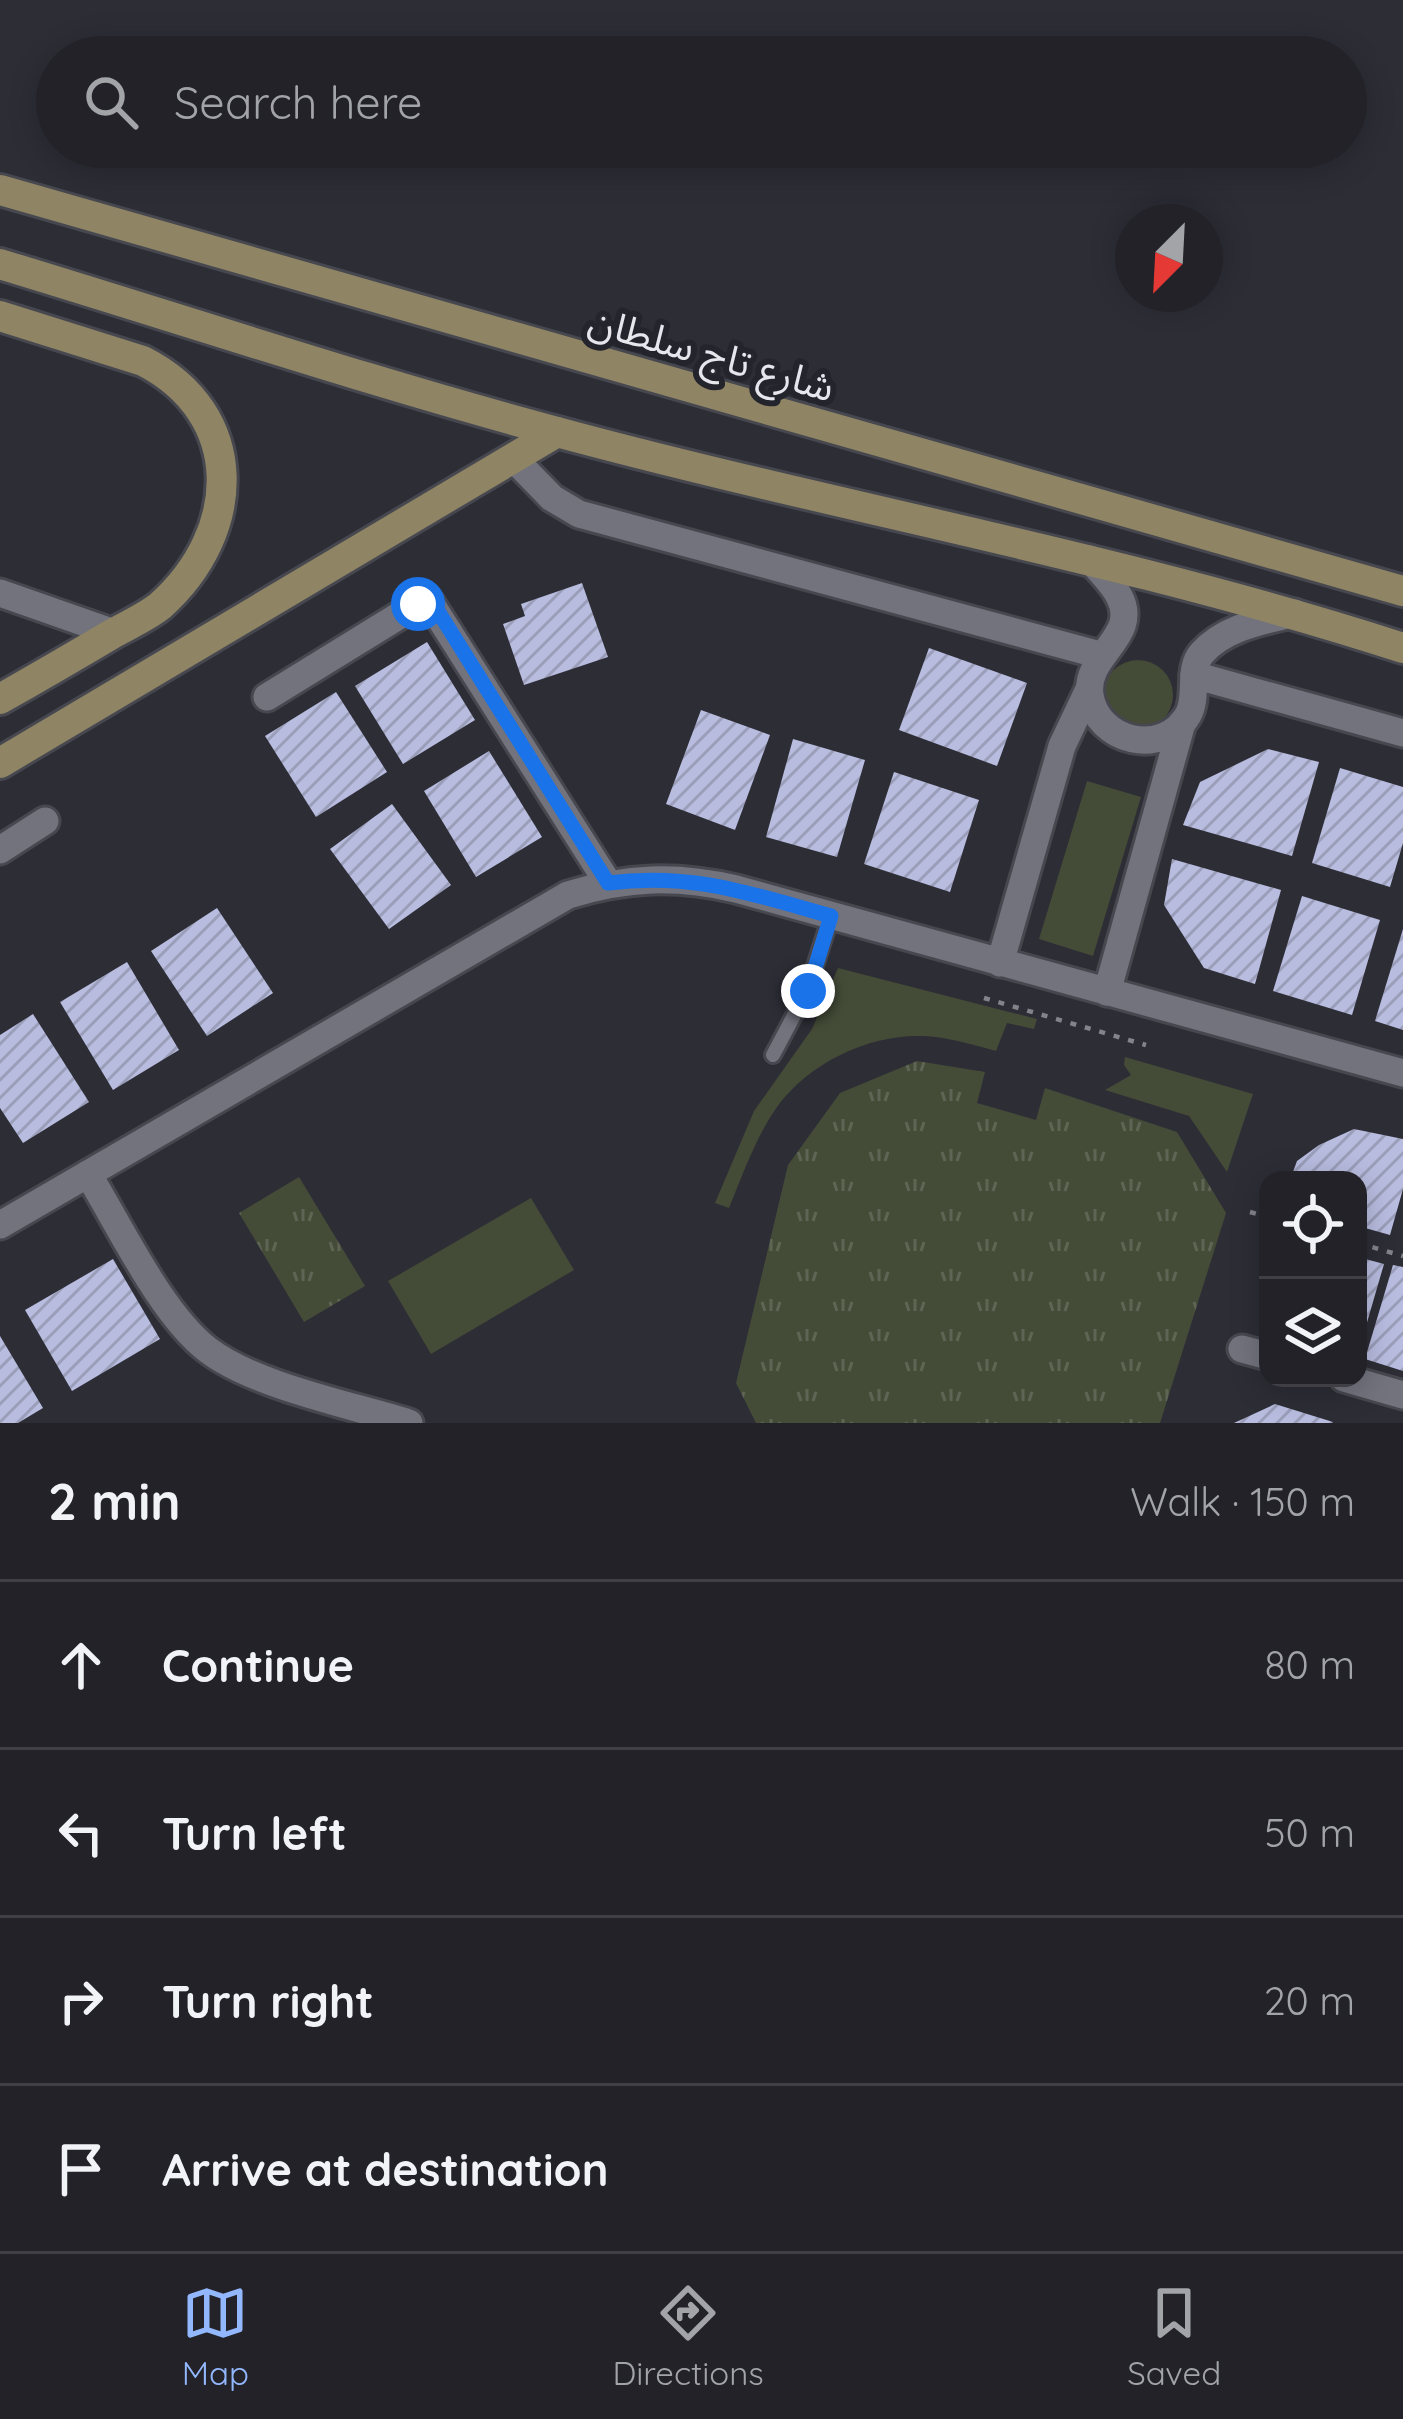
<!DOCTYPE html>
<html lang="en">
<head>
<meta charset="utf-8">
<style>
  :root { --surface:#222228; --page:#2a2a30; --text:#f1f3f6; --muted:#a2a4a8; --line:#3f3f45; --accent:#92b7fd }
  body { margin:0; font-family:Quicksand,"Noto Sans Arabic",sans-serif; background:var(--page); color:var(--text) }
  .controls { position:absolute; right:36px; bottom:36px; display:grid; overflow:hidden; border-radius:24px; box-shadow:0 6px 30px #0003 }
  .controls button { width:108px; height:108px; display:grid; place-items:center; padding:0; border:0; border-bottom:3px solid var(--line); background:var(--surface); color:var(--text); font:60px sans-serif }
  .compass { position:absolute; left:1115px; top:204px; width:108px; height:108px; border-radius:50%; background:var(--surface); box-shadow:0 6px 30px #0003; rotate:204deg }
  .stop { position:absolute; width:36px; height:36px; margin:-27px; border:9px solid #1a73e8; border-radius:50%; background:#fff }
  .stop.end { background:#1a73e8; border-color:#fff; box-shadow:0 3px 12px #0008 }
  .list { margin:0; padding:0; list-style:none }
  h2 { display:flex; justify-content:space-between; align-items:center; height:156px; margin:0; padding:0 48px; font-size:51px }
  h2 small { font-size:39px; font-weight:400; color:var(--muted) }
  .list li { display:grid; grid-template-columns:78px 1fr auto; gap:36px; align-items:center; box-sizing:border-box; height:168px; padding:0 48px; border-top:3px solid var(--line) }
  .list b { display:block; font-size:45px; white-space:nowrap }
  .list em { font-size:39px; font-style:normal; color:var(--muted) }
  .icon { flex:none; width:66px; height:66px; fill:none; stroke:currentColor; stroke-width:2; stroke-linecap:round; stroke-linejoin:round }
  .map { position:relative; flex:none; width:1403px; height:1423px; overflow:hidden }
  .search { position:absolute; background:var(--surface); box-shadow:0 6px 30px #0003; left:36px; right:36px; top:36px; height:132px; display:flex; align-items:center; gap:30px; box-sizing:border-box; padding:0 42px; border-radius:66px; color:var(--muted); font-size:45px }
  .sheet { height:828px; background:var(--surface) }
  nav { display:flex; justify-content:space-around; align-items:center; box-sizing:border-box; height:168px; border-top:3px solid var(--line); background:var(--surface); font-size:33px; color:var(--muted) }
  nav a { display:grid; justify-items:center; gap:6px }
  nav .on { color:var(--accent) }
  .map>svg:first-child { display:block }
  .grass { fill:#444b37 }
  .park { fill:url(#park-tufts) }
  .building { fill:url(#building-hatch) }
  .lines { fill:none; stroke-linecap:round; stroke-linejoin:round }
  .lane-casing { stroke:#47484f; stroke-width:20 }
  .street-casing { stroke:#47484f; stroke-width:33 }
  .secondary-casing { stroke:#47484f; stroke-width:36 }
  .path { stroke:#83838a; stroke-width:4.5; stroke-dasharray:6 9; stroke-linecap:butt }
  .lane { stroke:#72737d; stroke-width:14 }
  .street { stroke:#72737d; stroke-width:27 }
  .secondary { stroke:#8f8464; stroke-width:30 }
  .route { stroke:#1a73e8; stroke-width:15 }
  .labels { text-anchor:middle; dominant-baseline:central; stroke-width:12; stroke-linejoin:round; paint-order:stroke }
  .street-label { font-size:39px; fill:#e6e6ec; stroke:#23242c }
</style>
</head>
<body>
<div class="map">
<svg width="1403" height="1423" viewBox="0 0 1403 1423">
  <defs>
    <pattern id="park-tufts" width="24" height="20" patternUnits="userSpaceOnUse" patternTransform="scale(3)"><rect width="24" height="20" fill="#444b37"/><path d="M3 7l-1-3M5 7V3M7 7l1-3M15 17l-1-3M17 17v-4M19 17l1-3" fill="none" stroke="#5f6554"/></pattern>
    <pattern id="building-hatch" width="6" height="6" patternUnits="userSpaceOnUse" patternTransform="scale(3)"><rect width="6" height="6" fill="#b8bcdf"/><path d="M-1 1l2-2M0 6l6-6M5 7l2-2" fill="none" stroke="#9b9eb9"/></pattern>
  </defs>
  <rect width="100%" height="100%" fill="#2d2d36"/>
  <g class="grass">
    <circle cx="1138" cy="695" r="35"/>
    <polygon points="1087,781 1141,797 1093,956 1039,939"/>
    <path d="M838,968l199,51 -3,10 -27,-6 -11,28c-18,-5 -36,-10 -54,-13 -60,-10 -129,20 -165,69 -21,30 -34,67 -48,101l-14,-5 39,-92 58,-82z"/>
    <polygon points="1125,1057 1253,1094 1227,1172 1189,1116 1105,1090 1131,1075 1124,1065"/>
    <polygon points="531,1198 574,1270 431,1354 388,1281"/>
  </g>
  <g class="park">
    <polygon points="917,1061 985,1072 977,1103 1036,1120 1045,1088 1177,1132 1226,1213 1160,1423 756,1423 736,1383 788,1165 840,1093"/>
    <polygon points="299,1177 365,1286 304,1322 239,1213"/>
  </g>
  <g class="building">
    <polygon points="582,583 608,657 524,685 503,624 525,616 521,604"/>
    <polygon points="427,642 475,720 403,764 355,686"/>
    <polygon points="929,648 1027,683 997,766 899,730"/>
    <polygon points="336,692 387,772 316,817 265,736"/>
    <polygon points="701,710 770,735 735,830 666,804"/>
    <polygon points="793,739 865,760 837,857 766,837"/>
    <polygon points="1268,749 1319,762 1292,856 1183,825 1200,782"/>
    <polygon points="489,751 542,837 476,877 424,791"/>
    <polygon points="1340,768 1403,787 1403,843 1390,887 1312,863"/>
    <polygon points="894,772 979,800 950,892 864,864"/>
    <polygon points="392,804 451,885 389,929 330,849"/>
    <polygon points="1172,859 1281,890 1255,984 1204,968 1164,905"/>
    <polygon points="1302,896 1380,920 1352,1015 1273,991"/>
    <polygon points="217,908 273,993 207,1036 151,951"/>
    <polygon points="1403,929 1403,1030 1375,1021"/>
    <polygon points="127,962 179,1050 113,1090 60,1002"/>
    <polygon points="33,1014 89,1102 23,1143 0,1108 0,1035"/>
    <polygon points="1354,1129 1403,1139 1403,1189 1390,1235 1358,1226 1358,1180 1290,1180 1297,1161 1319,1145"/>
    <polygon points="1358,1257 1384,1264 1359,1350 1358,1350"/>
    <polygon points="113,1259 160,1339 72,1391 25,1310"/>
    <polygon points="1393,1265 1403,1267 1403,1371 1365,1359"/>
    <polygon points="0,1336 43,1408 18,1423 0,1423"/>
    <polygon points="1275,1404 1333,1422 1332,1423 1234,1423"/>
  </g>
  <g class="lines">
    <defs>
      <polyline id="lane" points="773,1055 807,991 831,916"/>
      <g id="street">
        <polyline points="515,460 552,498 579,514 1100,655"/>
        <path d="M1090,559c9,12 22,23 29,37 22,41 -35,58 -29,99 7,47 73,63 98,20 11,-20 -1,-45 14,-62 23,-26 61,-32 93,-40"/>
        <polyline points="0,593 114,633"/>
        <polyline points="1194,675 1403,733"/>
        <polyline points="267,697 418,604 431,604 608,883"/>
        <polyline points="0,850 45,821"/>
        <polyline points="1000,963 1062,746 1089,689"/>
        <polyline points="1107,992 1182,723"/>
        <path d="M88,1174c32,52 73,140 120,176 47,36 144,55 201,73"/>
        <path d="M0,1225l568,-330c59,-18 108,-20 168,-6l667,184"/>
        <polyline points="1242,1349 1268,1356"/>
        <polyline points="1344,1378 1403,1395"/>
      </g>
      <g id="secondary">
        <polyline points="0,190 1403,591"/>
        <path d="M0,264c185,56 370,118 557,168 281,76 569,126 846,216"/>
        <path d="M0,316l143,45c104,53 100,171 17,245 -14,11 -32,19 -48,28 -37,22 -75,44 -112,65"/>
        <polyline points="0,763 557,432"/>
      </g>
    </defs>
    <use href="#lane" class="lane-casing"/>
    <use href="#street" class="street-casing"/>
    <use href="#secondary" class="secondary-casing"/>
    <g class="path">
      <polyline points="984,998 1146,1045"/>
      <polyline points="1250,1212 1268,1217"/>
      <polyline points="1358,1243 1403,1256"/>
    </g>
    <use href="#lane" class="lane"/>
    <use href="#street" class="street"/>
    <use href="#secondary" class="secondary"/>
  </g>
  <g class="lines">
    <path class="route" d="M418,604l18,4 172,275c85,-11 143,11 223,33l-23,75"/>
  </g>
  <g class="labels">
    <g class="street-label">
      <text transform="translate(712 353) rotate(16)">شارع تاج سلطان</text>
    </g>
  </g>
</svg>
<div class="controls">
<button><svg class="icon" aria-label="locate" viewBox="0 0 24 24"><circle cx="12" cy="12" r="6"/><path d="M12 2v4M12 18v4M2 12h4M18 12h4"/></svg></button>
<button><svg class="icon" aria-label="layers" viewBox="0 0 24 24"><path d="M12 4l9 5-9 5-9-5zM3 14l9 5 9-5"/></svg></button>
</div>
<svg class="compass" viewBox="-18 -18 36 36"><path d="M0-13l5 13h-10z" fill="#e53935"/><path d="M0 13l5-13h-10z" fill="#a2a4a8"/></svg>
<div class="stop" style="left:418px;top:604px"></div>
<div class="stop end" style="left:808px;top:991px"></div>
<div class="search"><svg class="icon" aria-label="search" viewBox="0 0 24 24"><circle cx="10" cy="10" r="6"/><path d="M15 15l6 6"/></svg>Search here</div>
</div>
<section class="sheet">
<h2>2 min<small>Walk · 150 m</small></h2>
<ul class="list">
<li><svg class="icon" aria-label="ahead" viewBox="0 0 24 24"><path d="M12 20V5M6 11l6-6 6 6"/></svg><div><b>Continue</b></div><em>80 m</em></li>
<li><svg class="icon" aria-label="left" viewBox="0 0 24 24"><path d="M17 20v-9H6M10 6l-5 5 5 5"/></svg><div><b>Turn left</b></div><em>50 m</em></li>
<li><svg class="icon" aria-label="right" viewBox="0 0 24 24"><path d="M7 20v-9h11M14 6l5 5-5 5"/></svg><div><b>Turn right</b></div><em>20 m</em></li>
<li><svg class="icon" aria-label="arrive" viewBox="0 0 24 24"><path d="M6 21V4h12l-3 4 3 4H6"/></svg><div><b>Arrive at destination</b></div></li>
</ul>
</section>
<nav>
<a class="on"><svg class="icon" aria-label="map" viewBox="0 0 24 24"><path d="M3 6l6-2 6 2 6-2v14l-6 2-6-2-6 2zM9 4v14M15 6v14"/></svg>Map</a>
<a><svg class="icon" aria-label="directions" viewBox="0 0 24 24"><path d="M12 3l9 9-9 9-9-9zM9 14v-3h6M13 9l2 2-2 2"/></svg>Directions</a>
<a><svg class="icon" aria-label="saved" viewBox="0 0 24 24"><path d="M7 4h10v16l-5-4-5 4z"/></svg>Saved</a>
</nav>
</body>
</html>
